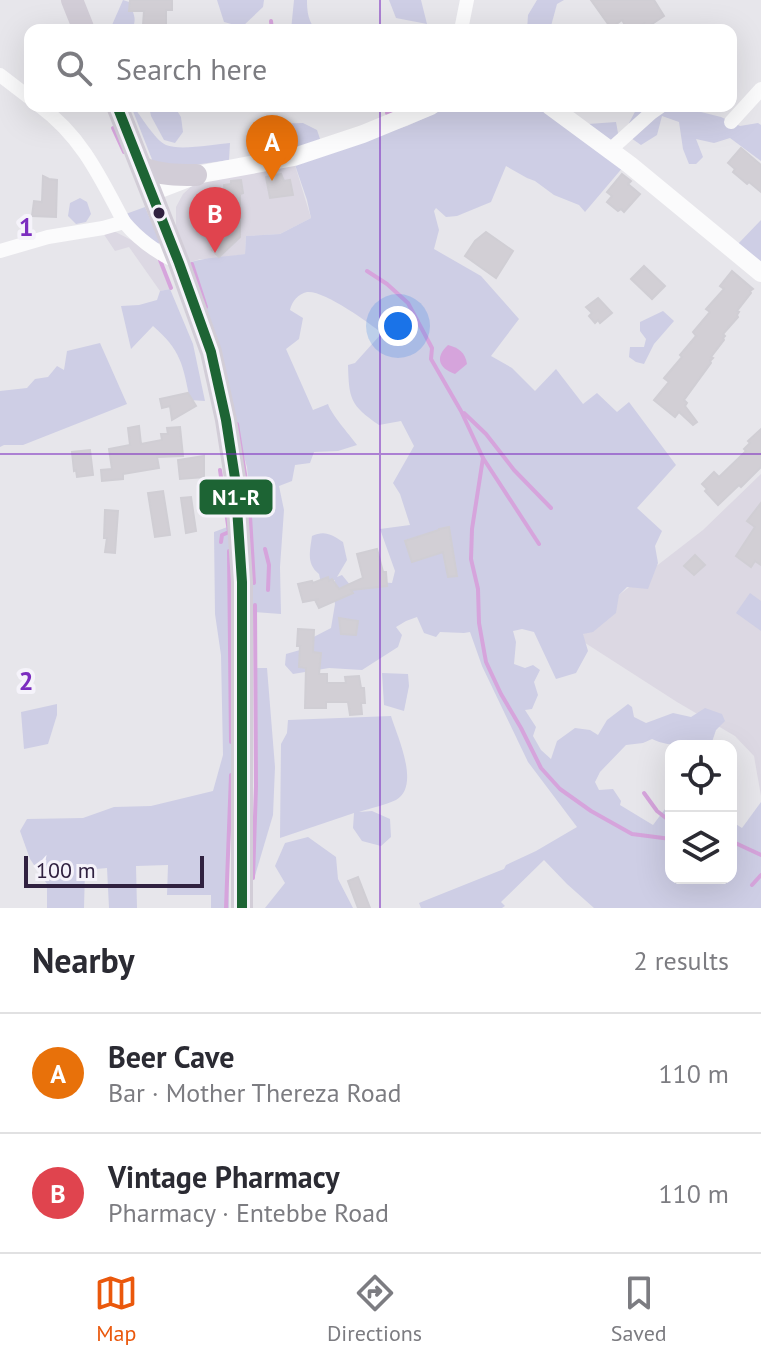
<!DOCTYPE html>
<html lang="en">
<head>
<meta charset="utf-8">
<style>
  :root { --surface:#fff; --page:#f7f7f7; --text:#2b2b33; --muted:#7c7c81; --line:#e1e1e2; --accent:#ea580c }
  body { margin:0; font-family:"PT Sans",sans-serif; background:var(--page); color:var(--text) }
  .controls { position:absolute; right:24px; bottom:24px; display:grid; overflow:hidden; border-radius:16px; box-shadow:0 8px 32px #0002 }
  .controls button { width:72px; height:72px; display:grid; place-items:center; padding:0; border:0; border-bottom:2px solid var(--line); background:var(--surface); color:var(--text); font:40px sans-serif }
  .scale { position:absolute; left:24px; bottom:20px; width:180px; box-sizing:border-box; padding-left:8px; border:4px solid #302140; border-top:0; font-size:22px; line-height:28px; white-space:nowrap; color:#302140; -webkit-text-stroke:6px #f5f3fa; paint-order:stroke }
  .you { position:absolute; left:398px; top:326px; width:28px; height:28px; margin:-20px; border:6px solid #fff; border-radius:50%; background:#1a73e8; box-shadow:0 0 0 12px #1a73e833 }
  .badge { display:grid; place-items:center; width:52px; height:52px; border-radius:50%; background:var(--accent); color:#fff; font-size:26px; font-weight:700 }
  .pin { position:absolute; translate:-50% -66px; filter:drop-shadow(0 2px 4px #0008) }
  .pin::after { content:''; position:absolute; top:42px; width:28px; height:24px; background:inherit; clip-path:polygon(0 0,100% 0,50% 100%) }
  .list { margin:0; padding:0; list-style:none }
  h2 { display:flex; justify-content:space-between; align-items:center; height:104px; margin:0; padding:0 32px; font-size:34px }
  h2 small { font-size:26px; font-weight:400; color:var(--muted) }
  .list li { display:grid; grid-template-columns:52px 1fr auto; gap:24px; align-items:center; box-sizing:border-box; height:120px; padding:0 32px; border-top:2px solid var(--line) }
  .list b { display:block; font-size:30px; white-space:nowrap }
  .list p { margin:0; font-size:26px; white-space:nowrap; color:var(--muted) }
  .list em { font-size:26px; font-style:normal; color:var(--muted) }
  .icon { flex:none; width:44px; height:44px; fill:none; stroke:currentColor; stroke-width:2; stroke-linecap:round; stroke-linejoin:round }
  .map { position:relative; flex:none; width:761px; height:908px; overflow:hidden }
  .search { position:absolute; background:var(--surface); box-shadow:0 8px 32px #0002; left:24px; right:24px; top:24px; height:88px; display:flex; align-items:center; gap:20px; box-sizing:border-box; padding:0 28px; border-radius:16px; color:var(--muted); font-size:30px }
  .sheet { height:344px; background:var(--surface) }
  nav { display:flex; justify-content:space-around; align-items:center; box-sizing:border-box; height:112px; border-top:2px solid var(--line); background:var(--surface); font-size:22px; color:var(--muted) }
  nav a { display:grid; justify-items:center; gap:4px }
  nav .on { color:var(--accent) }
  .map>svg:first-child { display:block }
  .built { fill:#dcd8e3 }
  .green { fill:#cecee5 }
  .water { fill:#d6a4dc }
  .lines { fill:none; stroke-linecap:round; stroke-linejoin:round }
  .stream { stroke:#d6a4dc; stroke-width:4 }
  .building { fill:#d2cfd5; stroke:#d0ced4; stroke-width:2 }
  .minor { stroke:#fbfbfc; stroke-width:14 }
  .tertiary { stroke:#fbfbfc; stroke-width:18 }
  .primary { stroke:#d2cdd7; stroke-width:22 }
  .bus-1-casing { stroke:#f5f3fa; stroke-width:16 }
  .bus-1 { stroke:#1d6434; stroke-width:10 }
  .grid { fill:none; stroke:#7b2cbf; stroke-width:2; stroke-opacity:0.55 }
  .bus-dot { fill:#302140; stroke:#f5f3fa; stroke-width:3 }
  .grid-label { font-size:26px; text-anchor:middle; font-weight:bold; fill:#7b2cbf; stroke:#f5f3fa; stroke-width:8; stroke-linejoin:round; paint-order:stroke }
  .line-badge { stroke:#f5f3fa; stroke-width:3 }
  .badge-label { font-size:22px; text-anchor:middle; font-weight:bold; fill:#fff }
</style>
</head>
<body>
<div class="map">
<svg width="761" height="908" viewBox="0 0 761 908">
  <rect width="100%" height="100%" fill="#e7e6eb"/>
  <g class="built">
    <polygon points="294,162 311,218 280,234 246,236 245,254 217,259 200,259 185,264 176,229 176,207 183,194 194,184"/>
    <polygon points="110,229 135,242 158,260 170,289 160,291 129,247 115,251 101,230"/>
    <polygon points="761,474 761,796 754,756 735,736 677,702 579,639 619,595 703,530"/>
  </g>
  <g class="green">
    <path d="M123,0l6,2c4,10 10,20 1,28h-18v-5z"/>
    <polygon points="217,0 264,0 263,7 242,27 224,22"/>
    <path d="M294,0h13c0,11 1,23 10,30h-26z"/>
    <polygon points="389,0 421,0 427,24 396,18"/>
    <polygon points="537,0 564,0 557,4 551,26 546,30 527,30 528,15"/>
    <path d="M131,106h2c8,10 22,34 33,39 14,6 49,-1 64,-2l-1,17 -63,9 -11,-2z"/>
    <polygon points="149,106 174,106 181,117 183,132 175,143 164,140 151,116"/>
    <path d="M451,106h88l49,18 28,-2 8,44 -39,46 -6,-7 -25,-10 -19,-14 -8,-3 -21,-12 -15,36 -34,14 -11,1 -10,-9 -2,3 5,19 -5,19 47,27 38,43 -28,37 21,12 23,23 21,-22 27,35 14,-11 20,19 12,-10 47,63 -39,43 25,23 -7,15 3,17 -10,26 -21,-2 -8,8 -3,18 -23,19 -10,2 5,17 -12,22 -20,6 -22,-47 -12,-3 -9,2 3,11 -2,22 11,4 8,-3 7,5 -6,12 4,13 -6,14 -7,1 11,17 -3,9 8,14 10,9 6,-18 18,-13 15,2 8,5 9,-15 21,-16 4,3 2,10 12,6 27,-10 18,4 14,-9 17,6 3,7 -9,9 -4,12c-17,5 -44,5 -60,-3l-9,4 -17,2 -26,27 -5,10 4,8 14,-1 8,12 -1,4 33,20 18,-24v77h60v-57l11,7 19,-26v106h-167l-27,-24 -23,-24 -43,42 4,4 -3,2h-81l-2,-5 85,-34 2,-4 30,-14 41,-24 -49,-65 -46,-96 -12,-34 -6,1 -24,-1 -4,5 -12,-4 -7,-16 -11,4 -10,6 6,8 -4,12 -36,23 -33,-2 -36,6 -8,-9 1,-11 14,-4 4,-8 27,-14 4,-24 -2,-12 2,-12 -9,4 -5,-1 -2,-9c-13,-10 -9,-23 -7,-38 13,-6 20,-1 31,6l4,18 -10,17 5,-2 9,11 27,-4 14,1 3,-12 -15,-42 30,-4 -10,-31 -7,-11 21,-37 -13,-25 -22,4c-29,-20 -30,-26 -31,-60l7,-2 27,-30c-13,-10 -58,-43 -75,-41 -9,2 -15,9 -17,18l13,8 -4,21 -13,10 27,61 15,-6c3,10 21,30 29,41l-19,6 -24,1 -4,11 -15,2 -3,16 -13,5 5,24 -4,57 1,47 -28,-2 -2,-103 -4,-42 -59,-204c18,-6 38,-6 57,-9l1,-18 34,-2 31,-16 -4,-18 -13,-38 113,-36z"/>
    <polygon points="638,106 654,108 657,106 693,106 697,111 721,117 740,126 758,123 761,125 761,161 730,138 714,143 696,139 703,157 696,164 689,164 683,149 679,122 662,116 657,135 641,145 631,138 629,123"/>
    <polygon points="303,123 317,130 320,139 313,145 270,153 256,145 251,137 254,130 263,124"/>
    <polygon points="80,198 87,202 91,214 86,222 76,224 68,216 70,203"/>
    <polygon points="145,207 160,242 157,245 123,215"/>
    <polygon points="761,220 761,263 737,245"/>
    <path d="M170,289l23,55 12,57 -15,-1c-7,-35 -9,-50 -37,-74l-22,23 -10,-43 18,-1 18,-5 3,-9z"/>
    <polygon points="663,311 674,321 654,344 644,364 636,362 629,357 630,347 644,347 646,339 640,331 640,322"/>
    <polygon points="100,343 127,404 23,445 4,445 0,447 0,391 27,388 35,379 48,377 57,366 64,370 67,351"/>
    <polygon points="230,526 234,791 228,866 229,908 211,908 211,895 167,895 168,865 136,866 137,908 109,908 107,868 85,870 84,908 47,908 47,884 30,859 20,831 27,819 83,818 114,807 151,806 213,791 223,755 221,655 215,614 214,532"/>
    <polygon points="750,593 761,601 761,631 736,613"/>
    <polygon points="255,668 267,668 275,767 273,815 254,879"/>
    <polygon points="382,673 408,674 409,686 404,711 384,705"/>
    <polygon points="57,704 57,715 48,744 24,749 21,712"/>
    <path d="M391,716c6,20 30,70 5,84 -11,5 -25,8 -37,12l13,-1 18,8 1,18 -10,9 -19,-5 -9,-13 1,-15 -74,25 1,-94 6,-11 1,-13z"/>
    <polygon points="308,837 336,857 338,879 353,908 265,908 285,883 275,866 285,843"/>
  </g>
  <path class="water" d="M448,345c11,3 17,7 19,19l-12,10c-17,-6 -20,-17 -7,-29z"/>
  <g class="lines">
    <g class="stream">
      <polyline points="271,21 272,30"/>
      <polyline points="387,113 400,107"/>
      <polyline points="113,128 124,152"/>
      <polyline points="160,260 171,288"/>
      <polyline points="192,264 206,307"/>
      <polyline points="367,271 387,284 408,303 432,348 431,359 461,411 483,458 539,544"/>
      <polyline points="464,413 486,434 514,470 551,508"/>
      <polyline points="237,424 249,499 254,583"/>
      <polyline points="483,458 472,529 471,559 478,589 479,623 486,662 501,694 521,728 541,768 560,789 591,811 632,834 671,839"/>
      <polyline points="220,470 229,532 222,535 221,542"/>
      <polyline points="265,549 269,565 268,590"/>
      <polyline points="229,551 231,742"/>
      <polyline points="644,793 657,811 671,822"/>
      <polyline points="731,841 761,855"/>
      <polyline points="253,878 256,786 255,605"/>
      <polyline points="752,885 761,875"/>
      <polyline points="226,908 231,775"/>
    </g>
  </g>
  <g class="building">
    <polygon points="130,0 172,0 172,10 166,10 166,26 143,25 144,11 129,11"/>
    <polygon points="591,0 654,0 664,16 646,28 644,23 632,30 628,30 622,20 611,28"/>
    <polygon points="741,148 761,165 761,192 749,182 747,184 733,172 735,169 728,163"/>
    <polygon points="281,174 284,181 290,180 293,195 270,198 266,177"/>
    <polygon points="622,174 631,181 628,184 640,194 624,212 621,209 618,211 607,202 612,196 607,192"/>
    <polygon points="43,176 49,179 57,180 56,217 32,216 34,201 42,202"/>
    <polygon points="241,180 243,193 240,194 240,237 219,257 212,250 232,233 230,194 225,195 224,185 231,184 231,181"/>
    <polygon points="486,232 513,251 496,278 465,256 475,241"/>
    <polygon points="644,266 665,286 652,299 631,279"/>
    <polygon points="732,271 753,289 750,291 751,293 737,311 739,312 737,315 738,317 723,334 725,336 723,338 724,340 711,357 713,358 710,361 711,363 684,400 687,403 685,406 697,422 693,425 679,412 675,417 654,400 669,382 664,378 682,357 680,355 696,336 693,332 710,312 706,309 724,289 720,286"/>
    <polygon points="598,298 612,313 600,323 598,320 595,323 589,316 592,313 586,307"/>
    <polygon points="188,393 196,406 172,420 170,406 162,408 160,399"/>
    <polygon points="139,426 141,444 162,440 161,434 168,434 167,428 180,427 183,456 157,457 159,468 123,474 123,479 102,481 101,470 112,469 109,449 130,445 128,428"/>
    <polygon points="761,429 761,467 741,487 739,485 718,505 705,491 707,489 702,484 714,472 719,477 746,451 744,449 750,443 748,441"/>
    <polygon points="90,450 93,475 77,477 76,470 74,471 72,452"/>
    <polygon points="204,456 204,477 180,479 178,460"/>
    <polygon points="163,491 170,535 155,537 148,493"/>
    <polygon points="191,497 196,531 186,533 181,498"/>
    <polygon points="761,503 761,565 755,561 751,567 736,556 755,527 747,521"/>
    <polygon points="105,510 118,511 115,553 105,552 107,538 104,538"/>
    <polygon points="449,527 457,576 448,577 443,552 412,562 405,541 439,530 439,529"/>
    <polygon points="377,549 383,572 386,572 387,586 351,590 353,593 319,608 315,600 319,599 303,602 298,584 312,581 313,583 328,577 329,581 332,579 339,589 363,578 357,554"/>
    <polygon points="695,555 705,565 694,575 684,566"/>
    <polygon points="339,618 358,621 356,635 341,634"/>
    <polygon points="298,629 314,630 313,652 321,653 319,674 327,674 327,683 346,683 345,677 359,676 361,688 364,688 365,703 361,703 362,714 350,715 348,702 326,702 326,708 305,708 306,668 299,667 300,646 297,646"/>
    <polygon points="358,877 370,908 358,908 348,881"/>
  </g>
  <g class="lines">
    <g class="minor">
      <polyline points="461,30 467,0"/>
      <polyline points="0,75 30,98"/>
      <path d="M40,106c42,31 60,71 84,116"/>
      <polyline points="731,122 761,89"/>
      <polyline points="610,150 651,113 661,106"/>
      <path d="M0,251l48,-14 55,-9 21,-6c15,18 33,31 55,41"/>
    </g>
    <g class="tertiary">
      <polyline points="550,106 630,165 761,273"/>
      <polyline points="152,192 196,175 294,157 363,134 431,106"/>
    </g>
    <g class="primary">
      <polyline points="72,0 84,30"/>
      <polyline points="117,106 179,263 211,352 226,420 235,478 242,582 242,908"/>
      <path d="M143,168c18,7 34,7 53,7"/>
    </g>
    <defs>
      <polyline id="bus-1" points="117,106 179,263 211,352 226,420 235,478 242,582 242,908"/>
    </defs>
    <use href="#bus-1" class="bus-1-casing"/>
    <use href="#bus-1" class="bus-1"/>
  </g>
  <path class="grid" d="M380,0v30M380,106v802M0,454h761"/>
  <circle class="bus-dot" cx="159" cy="213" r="7"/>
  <g class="grid-label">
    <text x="26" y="236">1</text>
    <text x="26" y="690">2</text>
  </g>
  <rect class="line-badge" x="198" y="478" width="76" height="38" rx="8" fill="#1d6434"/>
  <g class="badge-label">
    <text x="236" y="505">N1-R</text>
  </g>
</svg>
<div class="controls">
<button><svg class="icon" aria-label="locate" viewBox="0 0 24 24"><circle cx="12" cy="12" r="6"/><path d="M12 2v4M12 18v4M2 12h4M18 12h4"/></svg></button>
<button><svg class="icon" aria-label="layers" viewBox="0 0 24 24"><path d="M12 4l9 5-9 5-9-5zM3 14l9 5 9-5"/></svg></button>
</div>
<div class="scale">100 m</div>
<div class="you"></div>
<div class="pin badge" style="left:272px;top:181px;background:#e8710a">A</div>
<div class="pin badge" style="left:215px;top:253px;background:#e0444e">B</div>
<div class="search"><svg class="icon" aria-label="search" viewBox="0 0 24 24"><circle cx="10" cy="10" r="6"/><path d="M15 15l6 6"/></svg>Search here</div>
</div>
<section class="sheet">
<h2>Nearby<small>2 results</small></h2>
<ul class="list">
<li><span class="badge" style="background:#e8710a">A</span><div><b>Beer Cave</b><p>Bar · Mother Thereza Road</p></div><em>110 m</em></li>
<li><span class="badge" style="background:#e0444e">B</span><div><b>Vintage Pharmacy</b><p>Pharmacy · Entebbe Road</p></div><em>110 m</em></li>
</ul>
</section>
<nav>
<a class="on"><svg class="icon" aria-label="map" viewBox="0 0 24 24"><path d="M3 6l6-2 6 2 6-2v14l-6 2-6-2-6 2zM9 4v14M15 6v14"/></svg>Map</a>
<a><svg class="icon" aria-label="directions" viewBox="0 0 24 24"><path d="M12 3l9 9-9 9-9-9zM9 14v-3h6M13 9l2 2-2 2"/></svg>Directions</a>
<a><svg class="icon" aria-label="saved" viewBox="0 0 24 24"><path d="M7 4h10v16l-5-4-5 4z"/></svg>Saved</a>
</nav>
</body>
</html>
